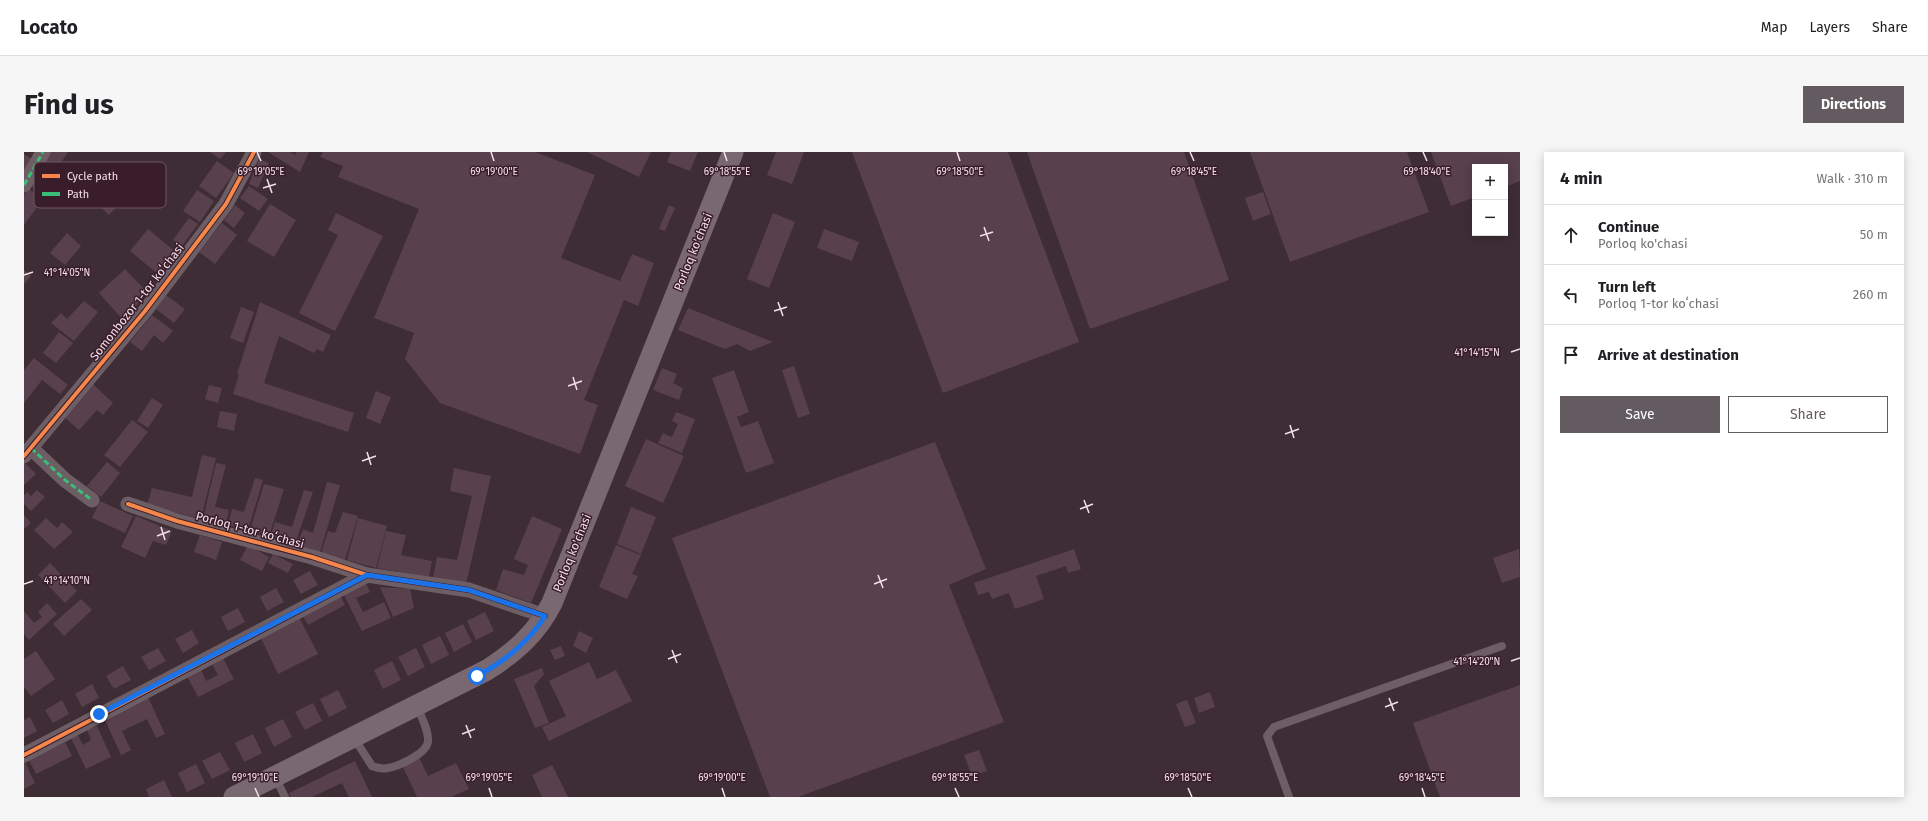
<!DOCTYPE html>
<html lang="en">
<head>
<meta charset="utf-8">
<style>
  :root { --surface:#fff; --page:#f6f6f6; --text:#202124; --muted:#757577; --line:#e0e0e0; --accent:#635b60 }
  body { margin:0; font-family:"Fira Sans",sans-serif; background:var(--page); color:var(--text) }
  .controls { position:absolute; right:12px; top:12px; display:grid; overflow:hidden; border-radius:0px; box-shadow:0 2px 10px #0003 }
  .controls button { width:36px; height:36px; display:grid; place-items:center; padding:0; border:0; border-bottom:1px solid var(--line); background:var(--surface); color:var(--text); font:20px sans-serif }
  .stop { position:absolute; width:12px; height:12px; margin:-9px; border:3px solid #1a73e8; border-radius:50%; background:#fff }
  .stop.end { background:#1a73e8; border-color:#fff; box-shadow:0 1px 4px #0008 }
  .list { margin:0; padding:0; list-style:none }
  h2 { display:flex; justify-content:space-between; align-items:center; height:52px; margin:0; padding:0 16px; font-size:17px }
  h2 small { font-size:13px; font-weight:400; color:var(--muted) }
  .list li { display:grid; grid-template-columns:26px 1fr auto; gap:12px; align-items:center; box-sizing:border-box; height:60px; padding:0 16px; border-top:1px solid var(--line) }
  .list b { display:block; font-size:15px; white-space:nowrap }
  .list p { margin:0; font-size:13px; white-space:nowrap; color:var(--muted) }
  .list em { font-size:13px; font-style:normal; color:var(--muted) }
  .actions { display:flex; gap:8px; padding:12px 16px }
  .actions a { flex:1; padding:9px 0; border:1px solid var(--accent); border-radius:0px; text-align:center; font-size:14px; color:var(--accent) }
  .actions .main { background:var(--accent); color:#fff }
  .icon { flex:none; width:22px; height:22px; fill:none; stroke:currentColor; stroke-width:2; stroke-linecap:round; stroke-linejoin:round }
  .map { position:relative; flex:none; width:1496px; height:645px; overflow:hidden; border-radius:0px }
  header { display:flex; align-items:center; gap:24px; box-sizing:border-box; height:56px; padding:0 20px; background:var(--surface); border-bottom:1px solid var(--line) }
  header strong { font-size:19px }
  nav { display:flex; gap:22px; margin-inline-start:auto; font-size:14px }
  .intro { display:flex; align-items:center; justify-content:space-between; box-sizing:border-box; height:96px; padding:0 24px }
  h1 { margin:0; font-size:28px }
  .button { padding:10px 18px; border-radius:0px; background:var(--accent); color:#fff; font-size:14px; font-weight:700 }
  main { display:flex; gap:24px; padding:0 24px }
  aside { flex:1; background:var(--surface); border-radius:0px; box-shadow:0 2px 10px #0003 }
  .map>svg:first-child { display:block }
  .building { fill:#58404c }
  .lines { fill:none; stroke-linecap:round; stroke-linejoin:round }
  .lane { stroke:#6d5e65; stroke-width:8 }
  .street { stroke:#6d5e65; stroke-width:15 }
  .secondary { stroke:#7a6870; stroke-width:21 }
  .quiet { stroke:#3abd76; stroke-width:3; stroke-dasharray:6 3; stroke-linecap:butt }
  .cycleway-casing { stroke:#391d2a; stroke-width:6 }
  .cycleway { stroke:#f5874c; stroke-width:4 }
  .route { stroke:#1a73e8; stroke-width:5 }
  .ticks { fill:none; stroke:#f4e0e8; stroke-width:1.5 }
  .labels { text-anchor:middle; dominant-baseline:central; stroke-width:3; stroke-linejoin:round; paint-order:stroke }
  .street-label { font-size:12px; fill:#f4e0e8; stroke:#391d2a }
  .key { fill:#391d2a; stroke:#715863; stroke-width:1 }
  .key-label { font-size:11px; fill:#f4e0e8 }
  .ticks-label { font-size:10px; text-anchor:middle; fill:#f4e0e8; stroke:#391d2a; stroke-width:3; stroke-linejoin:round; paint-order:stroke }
</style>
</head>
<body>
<header>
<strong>Locato</strong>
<nav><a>Map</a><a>Layers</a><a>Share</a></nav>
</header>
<div class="intro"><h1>Find us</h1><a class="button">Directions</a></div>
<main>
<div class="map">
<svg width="1496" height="645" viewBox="0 0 1496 645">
  <rect width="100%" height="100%" fill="#3e2d35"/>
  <g class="building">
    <polygon points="23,0 44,0 33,17 18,7"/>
    <polygon points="186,0 202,0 196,7"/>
    <polygon points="244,0 266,0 271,3 272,0 285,0 276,20"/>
    <polygon points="299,0 511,0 571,23 537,106 596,129 608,102 630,111 614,154 600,148 560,248 574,253 556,302 416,251 381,207 390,181 350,166 395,57 314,25 319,14 296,5"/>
    <polygon points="563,0 627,0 615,25"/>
    <polygon points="647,0 674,0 666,19 643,10"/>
    <polygon points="752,0 780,0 768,32 743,23"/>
    <polygon points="828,0 984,0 1055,190 919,241"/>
    <polygon points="1003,0 1160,0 1205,128 1066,177"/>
    <polygon points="1226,0 1383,0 1405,60 1266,110"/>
    <polygon points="1407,0 1496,0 1496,29 1481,35 1481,15 1451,15 1451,45 1427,54"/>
    <polygon points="0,2 8,7 0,20"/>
    <polygon points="235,7 245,11 234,36 225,32"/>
    <polygon points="193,9 210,21 192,46 175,34"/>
    <polygon points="21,12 40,26 25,47 5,33"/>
    <polygon points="87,28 104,43 85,63 69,48"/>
    <polygon points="225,34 244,47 235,59 216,46"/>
    <polygon points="5,37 19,47 0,73 0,43"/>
    <polygon points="173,38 190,49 176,70 159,59"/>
    <polygon points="1239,40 1247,62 1229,69 1221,46"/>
    <polygon points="246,52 272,68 250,105 223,89"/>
    <polygon points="211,53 221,61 210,76 200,68"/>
    <polygon points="645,53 651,56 641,79 635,77"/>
    <polygon points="312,61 359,84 311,179 275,161 314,83 304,78"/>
    <polygon points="749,61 771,70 745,136 723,127"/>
    <polygon points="165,66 174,72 158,94 149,88"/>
    <polygon points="198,71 213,83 191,112 175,100"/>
    <polygon points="124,77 154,102 135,123 106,99"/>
    <polygon points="800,77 835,90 828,109 793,96"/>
    <polygon points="43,81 57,94 41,113 26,101"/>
    <polygon points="101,117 123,140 100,169 75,141"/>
    <polygon points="0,118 7,124 0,132"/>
    <polygon points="142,143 161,157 150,171 132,157"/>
    <polygon points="60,149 74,160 50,189 27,171 37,161 43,167"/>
    <polygon points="236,150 307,183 299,200 293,197 290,201 255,184 240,231 330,261 324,280 209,242 215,223 213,222"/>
    <polygon points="217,155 230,160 219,191 206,186"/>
    <polygon points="664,156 749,190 726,199 713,192 701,197 654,178"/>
    <polygon points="128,163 149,179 139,191 130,183 118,199 106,190"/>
    <polygon points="35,180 49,191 32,211 19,201"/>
    <polygon points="10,206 44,233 36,242 18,228 0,251 0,218"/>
    <polygon points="770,214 786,262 774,266 758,218"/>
    <polygon points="638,216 653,222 649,231 659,236 655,248 629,238"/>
    <polygon points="710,218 725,260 713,265 717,275 734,269 750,311 722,321 688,226"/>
    <polygon points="69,232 89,251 79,263 73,258 55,278 39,264"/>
    <polygon points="185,233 198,236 194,251 181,247"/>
    <polygon points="352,239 367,245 356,272 342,266"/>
    <polygon points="128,246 139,253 124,276 113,269"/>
    <polygon points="196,259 213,262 210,279 193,275"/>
    <polygon points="652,260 671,267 658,301 634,291 639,281 648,285 654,272 648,269"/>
    <polygon points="108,268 124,280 96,315 80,303"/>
    <polygon points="622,287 660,304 639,351 601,334"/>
    <polygon points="911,290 962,417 925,433 980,570 774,645 746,645 648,386"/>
    <polygon points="178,303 192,306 177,367 123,353 128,336 168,345"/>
    <polygon points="0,310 12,322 0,333"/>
    <polygon points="83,310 96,321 77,345 63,334"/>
    <polygon points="192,311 202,313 191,355 205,358 202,373 179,367"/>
    <polygon points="430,316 467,324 442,432 409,426 413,405 433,408 448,344 426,339"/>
    <polygon points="231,326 239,328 224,378 204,373 208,357 220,360"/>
    <polygon points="303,330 316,333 296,400 273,393 279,377 289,381"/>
    <polygon points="240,332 260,337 245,384 226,378"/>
    <polygon points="13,338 21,345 7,359 0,352 0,343 3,340 7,344"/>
    <polygon points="280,338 289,340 271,392 246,385 251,370 268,375"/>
    <polygon points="76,349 109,364 101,381 68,366"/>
    <polygon points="607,355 632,365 617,402 593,392"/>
    <polygon points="319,360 334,364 321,408 297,401 304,379 311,381"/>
    <polygon points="0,363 7,371 0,377"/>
    <polygon points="112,364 148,379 142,393 129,389 121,406 97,395"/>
    <polygon points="508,364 538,377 507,451 472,438 479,417 500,423 504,413 490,407"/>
    <polygon points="22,366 33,376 38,370 49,380 30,397 10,378"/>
    <polygon points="334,366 363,374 352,416 323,408"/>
    <polygon points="362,379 382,383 377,403 408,409 405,425 353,416"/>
    <polygon points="176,383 198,390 192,408 170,400"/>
    <polygon points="224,393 245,405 238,419 216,408"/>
    <polygon points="592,393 617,403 608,422 614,424 603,447 575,435"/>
    <polygon points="1050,397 1057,417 1044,421 1042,414 1012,424 1020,447 991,457 985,441 968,447 965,440 954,443 950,431"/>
    <polygon points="1495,397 1496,425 1478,431 1469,406"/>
    <polygon points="249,402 269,412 264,421 244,411"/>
    <polygon points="26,411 53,439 41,451 14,423"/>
    <polygon points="286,419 294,433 277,442 269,428"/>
    <polygon points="341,429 346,440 332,446 339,460 360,450 367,466 338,479 318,439"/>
    <polygon points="356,435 386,437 390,456 369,465"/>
    <polygon points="252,436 260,450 243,459 236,445"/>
    <polygon points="315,441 321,453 284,473 277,461"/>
    <polygon points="57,447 68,458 40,484 29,472"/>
    <polygon points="23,451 33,462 5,488 0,482 0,459 10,471 18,465 14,460"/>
    <polygon points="214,456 221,470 204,479 197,465"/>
    <polygon points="461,460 470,479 452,488 443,469"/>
    <polygon points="274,463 294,502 254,522 235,482"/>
    <polygon points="439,472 448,490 430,500 421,481"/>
    <polygon points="168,478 175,491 159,501 151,487"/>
    <polygon points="555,479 569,486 562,501 549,494"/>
    <polygon points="416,484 425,503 407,512 398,493"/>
    <polygon points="537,494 541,504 531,508 526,498"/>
    <polygon points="134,496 142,509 125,518 117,505"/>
    <polygon points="392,496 401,515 384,524 374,505"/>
    <polygon points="12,499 31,527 7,544 0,535 0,507"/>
    <polygon points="198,504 210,527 174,545 162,522 176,515 182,529 194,523 187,510"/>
    <polygon points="368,509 377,528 359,537 350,518"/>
    <polygon points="565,510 573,527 592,518 608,549 525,589 518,575 542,564 525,529"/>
    <polygon points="99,514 107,528 90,537 82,524"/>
    <polygon points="518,516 520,522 510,534 525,571 511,576 490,527"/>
    <polygon points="68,532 75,546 58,555 51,542"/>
    <polygon points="1496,533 1496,645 1416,645 1389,571"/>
    <polygon points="314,538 323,556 305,565 296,547"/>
    <polygon points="1186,540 1191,555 1175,561 1170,546"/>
    <polygon points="124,545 141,582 132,586 123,567 98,579 107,598 97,603 80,566"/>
    <polygon points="38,548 45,562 29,571 21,558"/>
    <polygon points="1163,548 1172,571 1161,575 1152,552"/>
    <polygon points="289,551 298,569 281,578 271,560"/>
    <polygon points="6,565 13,579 0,586 0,568"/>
    <polygon points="259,567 268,585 250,595 241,576"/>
    <polygon points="73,574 87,605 62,617 47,586 54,583 59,593 67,588 63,578"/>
    <polygon points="229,582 238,601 220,610 211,591"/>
    <polygon points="41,590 48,604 12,622 5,608"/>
    <polygon points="955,598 963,619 948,624 940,603"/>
    <polygon points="196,600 206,618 188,627 178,609"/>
    <polygon points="395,605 404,624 432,611 445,637 427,645 393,645 378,613"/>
    <polygon points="0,608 11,631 0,637"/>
    <polygon points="331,609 348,645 325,645 318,631 288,645 267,645 265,641"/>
    <polygon points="172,612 181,631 163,640 154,621"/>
    <polygon points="528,613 544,645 518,645 508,623"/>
    <polygon points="140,628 148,645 125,645 122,637"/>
  </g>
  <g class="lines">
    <g class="lane">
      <path d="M330,586l18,28c5,2 11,3 16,2 11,-2 38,-14 40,-26 1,-12 -7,-25 -11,-36"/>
      <polyline points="251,625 261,645"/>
      <polyline points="1265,645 1243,584 1250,575 1478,494"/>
    </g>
    <g class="street">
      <polyline points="0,33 19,0"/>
      <polyline points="7,296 41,328 68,348"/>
      <polyline points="0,304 121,159 202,52 230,0"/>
      <polyline points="104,352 153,369 288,405 343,423 445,438 521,464"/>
      <polyline points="0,603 343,423"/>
    </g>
    <path class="secondary" d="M210,645l253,-127c28,-18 50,-37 65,-67l181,-451"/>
    <g class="quiet">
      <polyline points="0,33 19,0"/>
      <polyline points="7,296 41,328 68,348"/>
    </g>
    <defs>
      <g id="cycleway">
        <polyline points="0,304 121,159 202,52 230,0"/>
        <polyline points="104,352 153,369 288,405 343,423 445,438 521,464"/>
        <polyline points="0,603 343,423"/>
      </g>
    </defs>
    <use href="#cycleway" class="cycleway-casing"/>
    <use href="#cycleway" class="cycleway"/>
  </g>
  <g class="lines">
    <path class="route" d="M75,562l268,-139 102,15 76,26c-17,27 -40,45 -68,60"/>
  </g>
  <path class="ticks" d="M233,0l4,9M467,0l3,9M700,0l3,9M933,0l3,9M1166,0l4,9M1399,0l4,9M243,27l5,14M239,36l13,-4M960,75l5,14M956,84l13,-4M0,123l9,-3M754,150l5,14M750,159l13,-4M1487,200l9,-3M549,225l4,13M544,234l14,-5M1266,273l4,13M1261,282l14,-5M343,300l4,13M338,309l14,-5M1060,348l5,13M1056,357l13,-5M137,375l4,13M133,384l13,-5M854,423l5,13M0,432l9,-3M850,432l13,-5M648,498l5,13M644,507l13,-5M1487,509l9,-3M1365,546l5,13M1361,555l13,-5M442,573l5,13M438,582l13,-5M231,636l4,9M465,636l3,9M698,636l3,9M931,636l4,9M1164,636l4,9M1398,636l3,9"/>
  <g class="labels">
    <g class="street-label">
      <text transform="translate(669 100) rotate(-68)">Porloq ko'chasi</text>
      <text transform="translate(113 150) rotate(-52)">Somonbozor 1-tor koʻchasi</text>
      <text transform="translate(226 378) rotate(15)">Porloq 1-tor koʻchasi</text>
      <text transform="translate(548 401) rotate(-68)">Porloq ko'chasi</text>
    </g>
  </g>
  <rect x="10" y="10" width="132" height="46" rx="6" class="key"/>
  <rect x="18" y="22" width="18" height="4" fill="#f5874c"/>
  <rect x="18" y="40" width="18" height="4" fill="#3abd76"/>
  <g class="key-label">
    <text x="43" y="28">Cycle path</text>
    <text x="43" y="46">Path</text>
  </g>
  <g class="ticks-label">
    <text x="1403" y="23">69°18'40"E</text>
    <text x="237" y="23">69°19'05"E</text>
    <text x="470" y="23">69°19'00"E</text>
    <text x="703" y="23">69°18'55"E</text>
    <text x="936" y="23">69°18'50"E</text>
    <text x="1170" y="23">69°18'45"E</text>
    <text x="43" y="124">41°14'05"N</text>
    <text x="1453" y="204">41°14'15"N</text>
    <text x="43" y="432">41°14'10"N</text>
    <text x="1453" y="513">41°14'20"N</text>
    <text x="231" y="629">69°19'10"E</text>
    <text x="465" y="629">69°19'05"E</text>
    <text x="698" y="629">69°19'00"E</text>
    <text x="931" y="629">69°18'55"E</text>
    <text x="1164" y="629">69°18'50"E</text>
    <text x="1398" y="629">69°18'45"E</text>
  </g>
</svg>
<div class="controls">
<button>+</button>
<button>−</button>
</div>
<div class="stop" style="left:453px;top:524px"></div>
<div class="stop end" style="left:75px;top:562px"></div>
</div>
<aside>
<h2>4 min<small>Walk · 310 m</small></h2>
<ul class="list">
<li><svg class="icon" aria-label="ahead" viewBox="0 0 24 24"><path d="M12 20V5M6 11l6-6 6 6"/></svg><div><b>Continue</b><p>Porloq ko'chasi</p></div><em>50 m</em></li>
<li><svg class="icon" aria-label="left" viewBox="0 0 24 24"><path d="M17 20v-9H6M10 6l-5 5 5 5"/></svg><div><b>Turn left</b><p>Porloq 1-tor koʻchasi</p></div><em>260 m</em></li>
<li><svg class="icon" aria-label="arrive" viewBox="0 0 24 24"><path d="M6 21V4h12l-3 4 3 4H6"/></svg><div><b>Arrive at destination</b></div></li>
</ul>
<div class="actions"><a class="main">Save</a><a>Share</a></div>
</aside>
</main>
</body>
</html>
